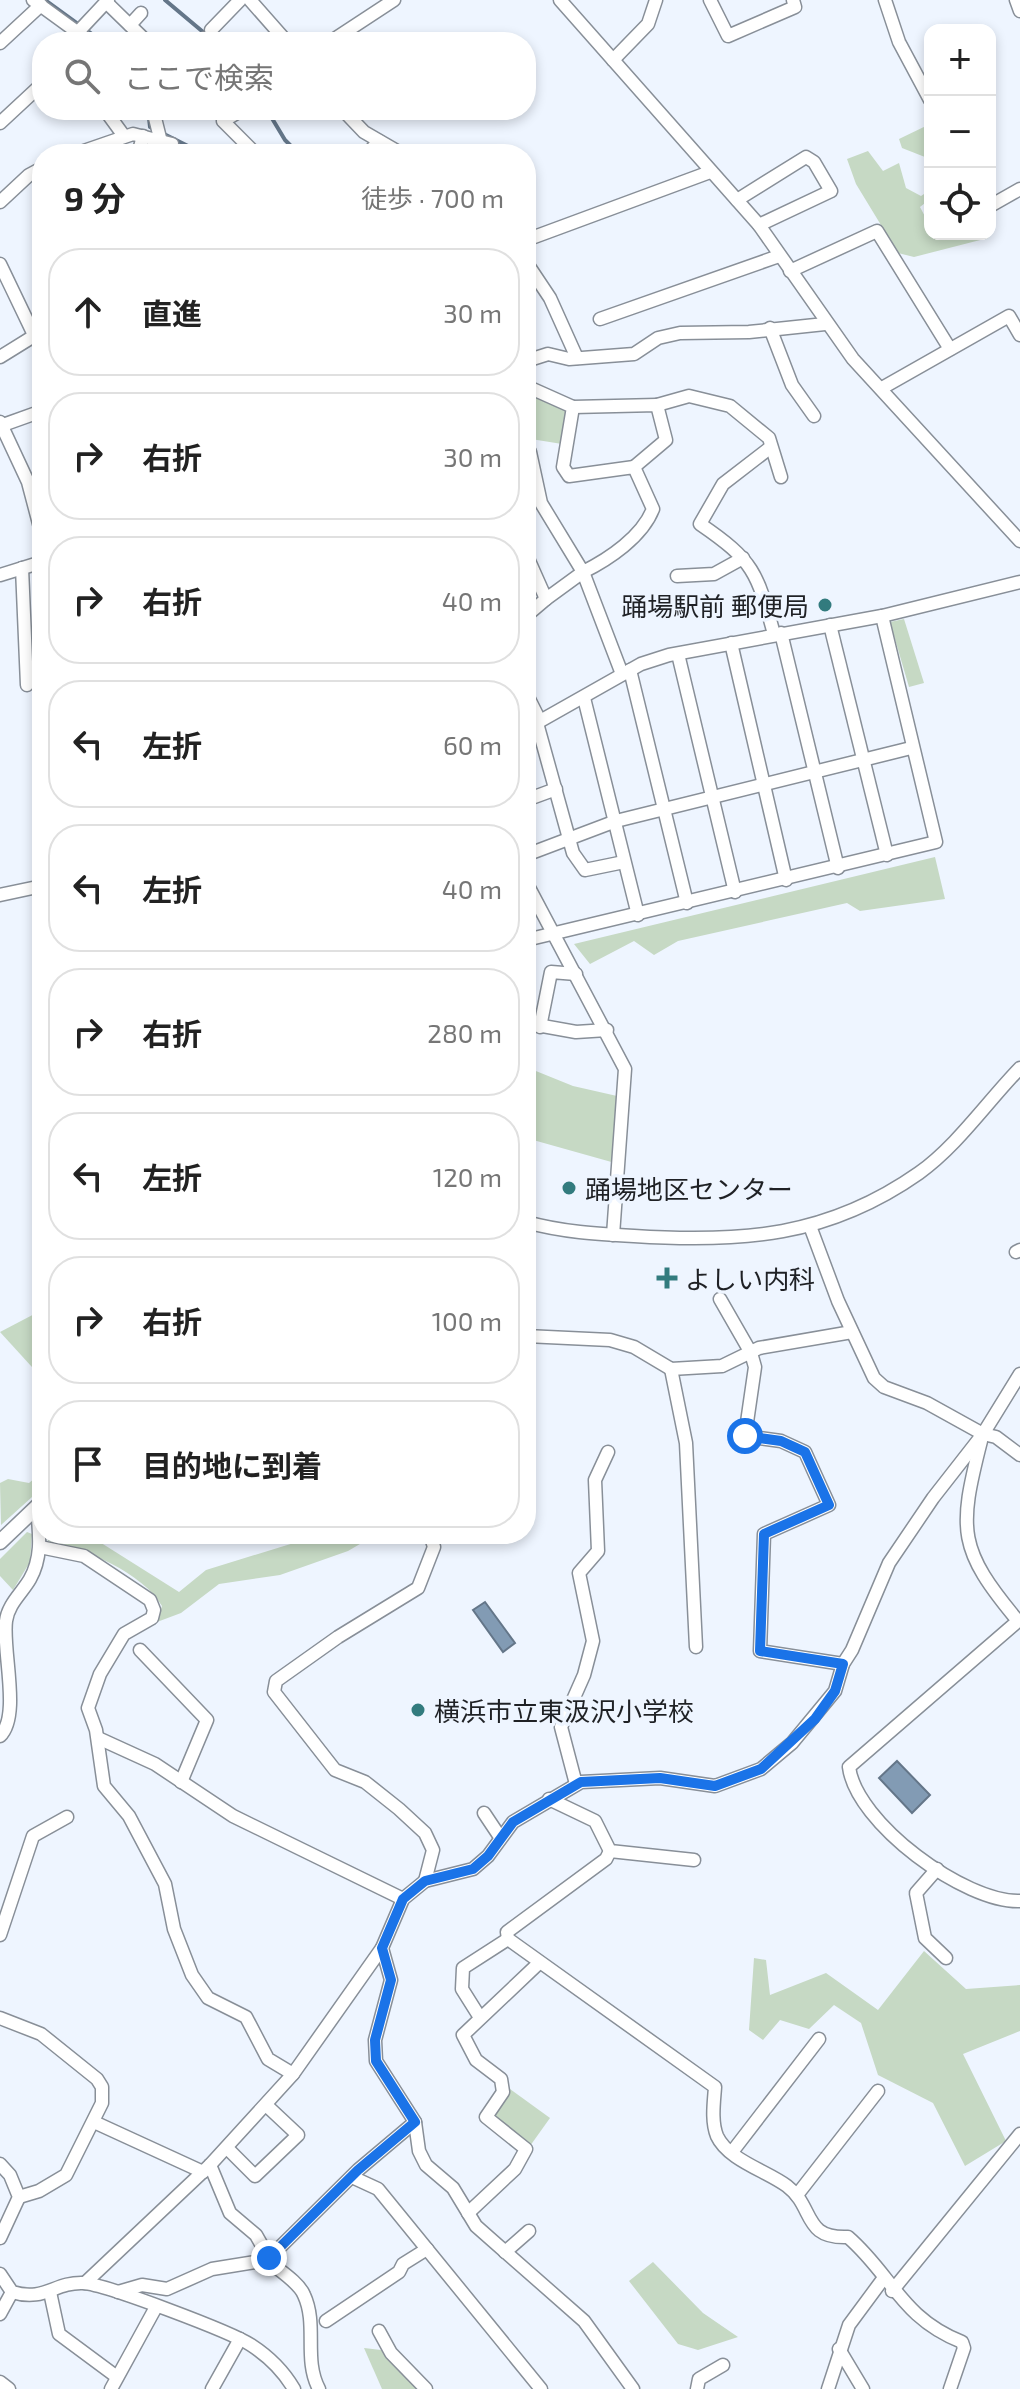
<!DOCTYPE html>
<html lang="ja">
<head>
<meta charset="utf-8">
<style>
  :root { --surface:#fff; --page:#f6f6f6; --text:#222; --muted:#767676; --line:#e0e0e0 }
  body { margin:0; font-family:"Exo 2","Noto Sans JP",sans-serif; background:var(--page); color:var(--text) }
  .controls { position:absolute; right:24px; top:24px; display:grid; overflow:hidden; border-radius:16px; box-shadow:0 4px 12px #0003 }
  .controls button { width:72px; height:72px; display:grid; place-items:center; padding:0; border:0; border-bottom:2px solid var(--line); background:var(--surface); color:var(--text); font:40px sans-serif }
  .stop { position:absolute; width:24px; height:24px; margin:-18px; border:6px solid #1a73e8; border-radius:50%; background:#fff }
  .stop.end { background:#1a73e8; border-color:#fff; box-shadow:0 2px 8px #0008 }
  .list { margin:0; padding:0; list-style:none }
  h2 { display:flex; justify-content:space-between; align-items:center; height:104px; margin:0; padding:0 32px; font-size:34px }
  h2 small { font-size:26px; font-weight:400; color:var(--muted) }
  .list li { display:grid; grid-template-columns:52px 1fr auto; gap:24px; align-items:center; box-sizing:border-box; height:128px; margin:0 16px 16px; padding:0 16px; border:2px solid var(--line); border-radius:32px }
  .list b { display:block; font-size:30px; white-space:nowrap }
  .list em { font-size:26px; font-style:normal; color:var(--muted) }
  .icon { flex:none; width:44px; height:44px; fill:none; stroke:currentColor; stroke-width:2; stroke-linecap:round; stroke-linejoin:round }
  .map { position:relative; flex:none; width:1020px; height:2389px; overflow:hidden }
  .search { position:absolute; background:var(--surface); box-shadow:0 4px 12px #0003; left:32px; top:32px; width:504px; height:88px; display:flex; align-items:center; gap:20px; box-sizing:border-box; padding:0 28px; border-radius:32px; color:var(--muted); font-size:30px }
  .panel { position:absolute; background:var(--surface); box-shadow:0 4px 12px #0003; left:32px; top:144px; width:504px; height:1400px; border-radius:32px }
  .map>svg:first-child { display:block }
  .green { fill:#c6d9c4 }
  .water { fill:#829bb4; stroke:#647689; stroke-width:2 }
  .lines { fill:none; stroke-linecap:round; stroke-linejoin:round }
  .stream { stroke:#647689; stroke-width:4 }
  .minor-casing { stroke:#888f98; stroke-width:15 }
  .tertiary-casing { stroke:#888f98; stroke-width:17 }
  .minor { stroke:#fff; stroke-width:12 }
  .tertiary { stroke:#fff; stroke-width:14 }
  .route { stroke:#1a73e8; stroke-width:10 }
  .poi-dot { fill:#327b7e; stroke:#eef5ff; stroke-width:3 }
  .labels { text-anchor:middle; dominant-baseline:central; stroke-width:7; stroke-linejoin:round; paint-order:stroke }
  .poi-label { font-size:26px; fill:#1f2125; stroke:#eef5ff; text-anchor:start }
</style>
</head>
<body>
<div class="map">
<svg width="1020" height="2389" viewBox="0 0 1020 2389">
  <rect width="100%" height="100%" fill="#eef5ff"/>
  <g class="green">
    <polygon points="930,124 930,159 902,148 899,139"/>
    <polygon points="868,151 883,171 899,163 906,188 921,196 930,190 930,199 920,207 930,226 930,234 990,234 988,238 914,257 898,253 856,184 847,159"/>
    <polygon points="526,391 568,410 562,444 531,439"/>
    <polygon points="904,619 924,683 909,687 890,622"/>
    <polygon points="935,857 945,899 860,911 847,903 678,941 654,955 634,941 590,964 574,944"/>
    <polygon points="526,1067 573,1086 617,1096 615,1163 526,1138"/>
    <polygon points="42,1310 42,1378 0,1332"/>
    <polygon points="42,1472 42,1488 1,1525 0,1483 8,1479 29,1483"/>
    <polygon points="27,1532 32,1534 30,1562 13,1590 0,1576 0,1559"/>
    <path d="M49,1534h38l92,58 27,-22 117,-36h54l-29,17 -68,24 -61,9 -38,29 -24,9 5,-16c-19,-33 -78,-58 -114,-65z"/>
    <polygon points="924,1951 966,1989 1020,1985 1020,2031 963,2054 1006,2141 965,2166 933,2103 878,2075 861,2023 834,2005 809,2029 780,2020 763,2040 749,2030 754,1958 766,1960 770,1995 826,1973 878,2010"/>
    <polygon points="510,2089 550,2118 530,2146 497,2119 495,2111"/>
    <polygon points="653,2262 703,2313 738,2337 698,2350 678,2344 629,2281"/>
    <polygon points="364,2348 381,2350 418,2389 382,2389"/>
  </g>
  <g class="water">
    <polygon points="485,1602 515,1643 503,1652 473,1610"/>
    <polygon points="897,1761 930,1795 912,1813 879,1778"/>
  </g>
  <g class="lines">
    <g class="stream">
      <polyline points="45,0 103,42"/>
      <polyline points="165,0 215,42"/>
      <polyline points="267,110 285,140 299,154"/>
      <polyline points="149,118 150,127 204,154"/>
    </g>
    <defs>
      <g id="minor">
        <polyline points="33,0 88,40 86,42"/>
        <polyline points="250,0 287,42"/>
        <polyline points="560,0 759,225 853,359 1020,541"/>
        <polyline points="710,0 728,36 795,7 793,0"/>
        <polyline points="885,0 899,42 930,100"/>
        <polyline points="1016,0 1020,11"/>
        <polyline points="106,2 142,37"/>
        <polyline points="130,25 141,13"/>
        <polyline points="211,30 240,0"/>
        <polyline points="78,32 108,0"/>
        <polyline points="200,42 205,38"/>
        <polyline points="330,42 394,0"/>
        <polyline points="0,43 41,5"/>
        <polyline points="613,60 648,24 656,0"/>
        <polyline points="105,110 124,136"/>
        <polyline points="153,110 160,138"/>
        <polyline points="242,110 223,121 256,154"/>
        <polyline points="343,110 364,132 402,154"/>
        <polyline points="0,123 42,84"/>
        <polyline points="75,154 133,134 172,144 171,154"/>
        <polyline points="138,154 143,136"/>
        <polyline points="367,154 379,141"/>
        <polyline points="737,200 806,157 814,162 831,191 759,225"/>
        <polyline points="0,202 29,175 42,168"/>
        <polyline points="990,206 1020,189"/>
        <polyline points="526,240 710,172"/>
        <polyline points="526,262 550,298 577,358"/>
        <polyline points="0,264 34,335"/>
        <polyline points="790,271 877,231 950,349"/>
        <polyline points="600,319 779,256"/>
        <polyline points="770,328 792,385 814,416"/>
        <polyline points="0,357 42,331"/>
        <polyline points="526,361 548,354 569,359 634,354 658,338 680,333 749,332 825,324"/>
        <path d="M526,386l47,21 -10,60 6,9 65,-9 19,42c-11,28 -44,50 -70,63l-42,-69 -11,-51 -4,1"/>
        <polyline points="882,388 1009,316 1020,335"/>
        <polyline points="657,405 689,396 730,406 769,438 781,477"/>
        <polyline points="573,407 657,405 666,440 634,467"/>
        <polyline points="0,422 28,482 42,535"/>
        <polyline points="0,426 42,411"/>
        <path d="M771,447l-48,37 -23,40c54,37 57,48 74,110"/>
        <polyline points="526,554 546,599 583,572 622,674"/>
        <polyline points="22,568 27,685"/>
        <polyline points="0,575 42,562"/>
        <polyline points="677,576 714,574 743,558"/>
        <polyline points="526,616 546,599"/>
        <polyline points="830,625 887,855"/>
        <polyline points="781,633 838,868"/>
        <polyline points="731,643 786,880"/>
        <polyline points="678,654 735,892"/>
        <polyline points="630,670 687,903"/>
        <polyline points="526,693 540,721"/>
        <polyline points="584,698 638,915"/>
        <polyline points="537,723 573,853 585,870 624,862"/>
        <polyline points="526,729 641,664 669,655 882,616 1020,582"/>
        <polyline points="526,800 556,789"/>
        <polyline points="526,855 616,821 911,748"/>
        <polyline points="526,882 625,1069 613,1235"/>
        <polyline points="0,895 42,886"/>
        <polyline points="526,940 936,842 882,616"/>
        <polyline points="526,1023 576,1032 607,1030"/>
        <polyline points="540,1027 551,972 576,974"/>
        <path d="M526,1222c36,10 71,12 108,14 107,7 194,1 285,-63 38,-27 68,-71 101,-105"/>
        <polyline points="810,1226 838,1301 874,1378 884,1387 927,1403 983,1434 996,1437 1020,1455"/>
        <polyline points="1016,1252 1020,1250"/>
        <polyline points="720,1299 751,1353 755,1367 745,1436 781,1441 805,1452 829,1505 764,1534 760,1651 843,1664"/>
        <polyline points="526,1336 610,1340 634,1347 671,1369 722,1366 759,1348 852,1332"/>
        <polyline points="671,1369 686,1443 696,1647"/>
        <path d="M981,1441c-23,90 -23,108 37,180l-169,146c7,56 116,136 171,134"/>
        <polyline points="40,1547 84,1556 150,1600 154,1610 152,1618 124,1634 100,1674 88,1708 96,1730 104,1786 129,1816 165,1884 174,1929 192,1975 208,1998 246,2017 268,2059 293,2074"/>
        <polyline points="140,1650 207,1720 181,1782"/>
        <path d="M0,1736c21,-20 2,-86 6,-115 2,-17 16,-28 24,-42 13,-23 9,-47 7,-72"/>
        <polyline points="98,1738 155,1764 233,1816 403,1899"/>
        <polyline points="576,1784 561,1727 584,1675 593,1641 579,1573 598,1551 595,1480 608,1452"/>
        <polyline points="549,1799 595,1821 610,1851 694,1860"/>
        <polyline points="484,1813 500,1837"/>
        <path d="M610,1851l-4,8 -99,73 1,7 207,148c-1,15 -4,34 2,49 11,24 50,35 70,50 28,21 15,53 61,51 44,38 53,81 114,105l2,6 -14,41"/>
        <polyline points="937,1869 916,1893 925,1938 946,1958"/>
        <polyline points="425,1881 433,1850 425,1833 399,1809 365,1782 335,1770 274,1692 276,1681 338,1637 418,1588 434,1547 430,1534"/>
        <polyline points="0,1935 33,1836 67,1817"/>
        <polyline points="382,1948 391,1980 375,2040 376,2061 415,2122 419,2151 426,2165 453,2188 476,2226 584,2321 633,2389"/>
        <polyline points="479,2016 462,1989 463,1968 508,1939"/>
        <polyline points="0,2018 41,2034 97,2079 102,2087 102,2103 66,2175 39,2191 19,2197"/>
        <polyline points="94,2122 203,2172"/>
        <polyline points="227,2148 255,2176 298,2135 266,2105"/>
        <polyline points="732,2152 819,2039"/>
        <polyline points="0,2164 10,2175 19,2197 0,2238"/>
        <polyline points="210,2165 230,2213 256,2235 269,2258"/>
        <polyline points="352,2177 378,2189 541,2389"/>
        <polyline points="797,2195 878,2091"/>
        <polyline points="468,2213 515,2169 526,2149 486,2117 503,2092 501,2079 476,2060 463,2035 539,1963"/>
        <polyline points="505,2252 529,2231"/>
        <path d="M267,2260c10,9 32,22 37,35 14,30 -1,64 15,94"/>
        <path d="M0,2274l12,18c33,10 42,-10 71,-9 22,1 148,49 168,62 17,11 33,27 43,44"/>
        <polyline points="85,2283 210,2165 293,2074 382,1948 403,1899 425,1881 473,1869 488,1856 513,1822 581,1782 660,1778 715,1786 761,1769 792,1743 835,1691 843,1664 852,1650 889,1563 933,1498 983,1434 1020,1374"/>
        <polyline points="892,2291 1020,2134"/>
        <polyline points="50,2292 59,2334 117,2377"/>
        <polyline points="118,2292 142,2285 167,2289 212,2269 267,2260 358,2170 415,2122"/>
        <polyline points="0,2314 12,2292"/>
        <polyline points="326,2321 399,2272 403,2264 427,2249"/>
        <polyline points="379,2331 391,2353 426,2389"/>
        <polyline points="839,2349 863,2389"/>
        <polyline points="0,2382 9,2389"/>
        <polyline points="111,2389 156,2307"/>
        <polyline points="212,2389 240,2339"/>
        <polyline points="697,2389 699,2379 723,2365"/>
        <polyline points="828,2389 849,2325 883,2279"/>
      </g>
      <polyline id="tertiary" points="0,1542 42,1502"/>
    </defs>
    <use href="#minor" class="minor-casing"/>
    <use href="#tertiary" class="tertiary-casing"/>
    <use href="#minor" class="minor"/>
    <use href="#tertiary" class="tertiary"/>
  </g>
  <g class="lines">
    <polyline class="route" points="269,2258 358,2170 415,2122 376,2061 375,2040 391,1980 382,1948 403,1899 425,1881 473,1869 488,1856 513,1822 581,1782 660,1778 715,1786 761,1769 815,1719 835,1691 843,1664 760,1651 764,1534 829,1505 805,1452 781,1441 745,1436"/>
  </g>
  <g class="poi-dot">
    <circle cx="825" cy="605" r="8"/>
    <circle cx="569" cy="1188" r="8"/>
    <path d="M663 1266h8v8h8v8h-8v8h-8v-8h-8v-8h8z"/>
    <circle cx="418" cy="1710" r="8"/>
  </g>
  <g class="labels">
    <g class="poi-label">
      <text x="809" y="605" text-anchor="end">踊場駅前 郵便局</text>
      <text x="585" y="1188">踊場地区センター</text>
      <text x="685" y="1278">よしい内科</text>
      <text x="434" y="1710">横浜市立東汲沢小学校</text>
    </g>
  </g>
</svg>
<div class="controls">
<button>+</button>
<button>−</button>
<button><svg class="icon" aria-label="locate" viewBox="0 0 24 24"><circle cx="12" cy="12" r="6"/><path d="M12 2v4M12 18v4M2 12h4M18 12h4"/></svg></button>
</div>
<div class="stop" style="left:745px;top:1436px"></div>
<div class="stop end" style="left:269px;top:2258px"></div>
<div class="search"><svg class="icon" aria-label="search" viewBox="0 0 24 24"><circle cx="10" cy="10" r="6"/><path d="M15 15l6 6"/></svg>ここで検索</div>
<section class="panel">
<h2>9 分<small>徒歩 · 700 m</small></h2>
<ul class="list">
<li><svg class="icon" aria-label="ahead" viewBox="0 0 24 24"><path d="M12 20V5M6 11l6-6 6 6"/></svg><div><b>直進</b></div><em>30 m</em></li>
<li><svg class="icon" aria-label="right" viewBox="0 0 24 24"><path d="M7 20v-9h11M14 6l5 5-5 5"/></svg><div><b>右折</b></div><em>30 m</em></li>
<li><svg class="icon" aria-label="right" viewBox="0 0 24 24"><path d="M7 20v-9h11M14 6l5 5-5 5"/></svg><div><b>右折</b></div><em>40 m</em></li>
<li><svg class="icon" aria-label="left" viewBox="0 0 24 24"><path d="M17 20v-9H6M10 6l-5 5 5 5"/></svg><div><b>左折</b></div><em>60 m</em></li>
<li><svg class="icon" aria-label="left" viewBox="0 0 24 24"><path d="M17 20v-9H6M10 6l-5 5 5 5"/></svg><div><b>左折</b></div><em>40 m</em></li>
<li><svg class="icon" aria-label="right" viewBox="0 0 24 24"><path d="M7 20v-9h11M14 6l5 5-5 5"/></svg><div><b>右折</b></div><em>280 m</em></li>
<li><svg class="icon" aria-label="left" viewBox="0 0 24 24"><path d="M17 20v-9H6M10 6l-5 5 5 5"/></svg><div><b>左折</b></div><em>120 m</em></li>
<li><svg class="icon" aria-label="right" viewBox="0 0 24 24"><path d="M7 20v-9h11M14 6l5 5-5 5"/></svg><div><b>右折</b></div><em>100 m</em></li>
<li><svg class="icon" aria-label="arrive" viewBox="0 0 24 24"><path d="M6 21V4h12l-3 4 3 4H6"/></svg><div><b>目的地に到着</b></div></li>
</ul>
</section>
</div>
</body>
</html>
